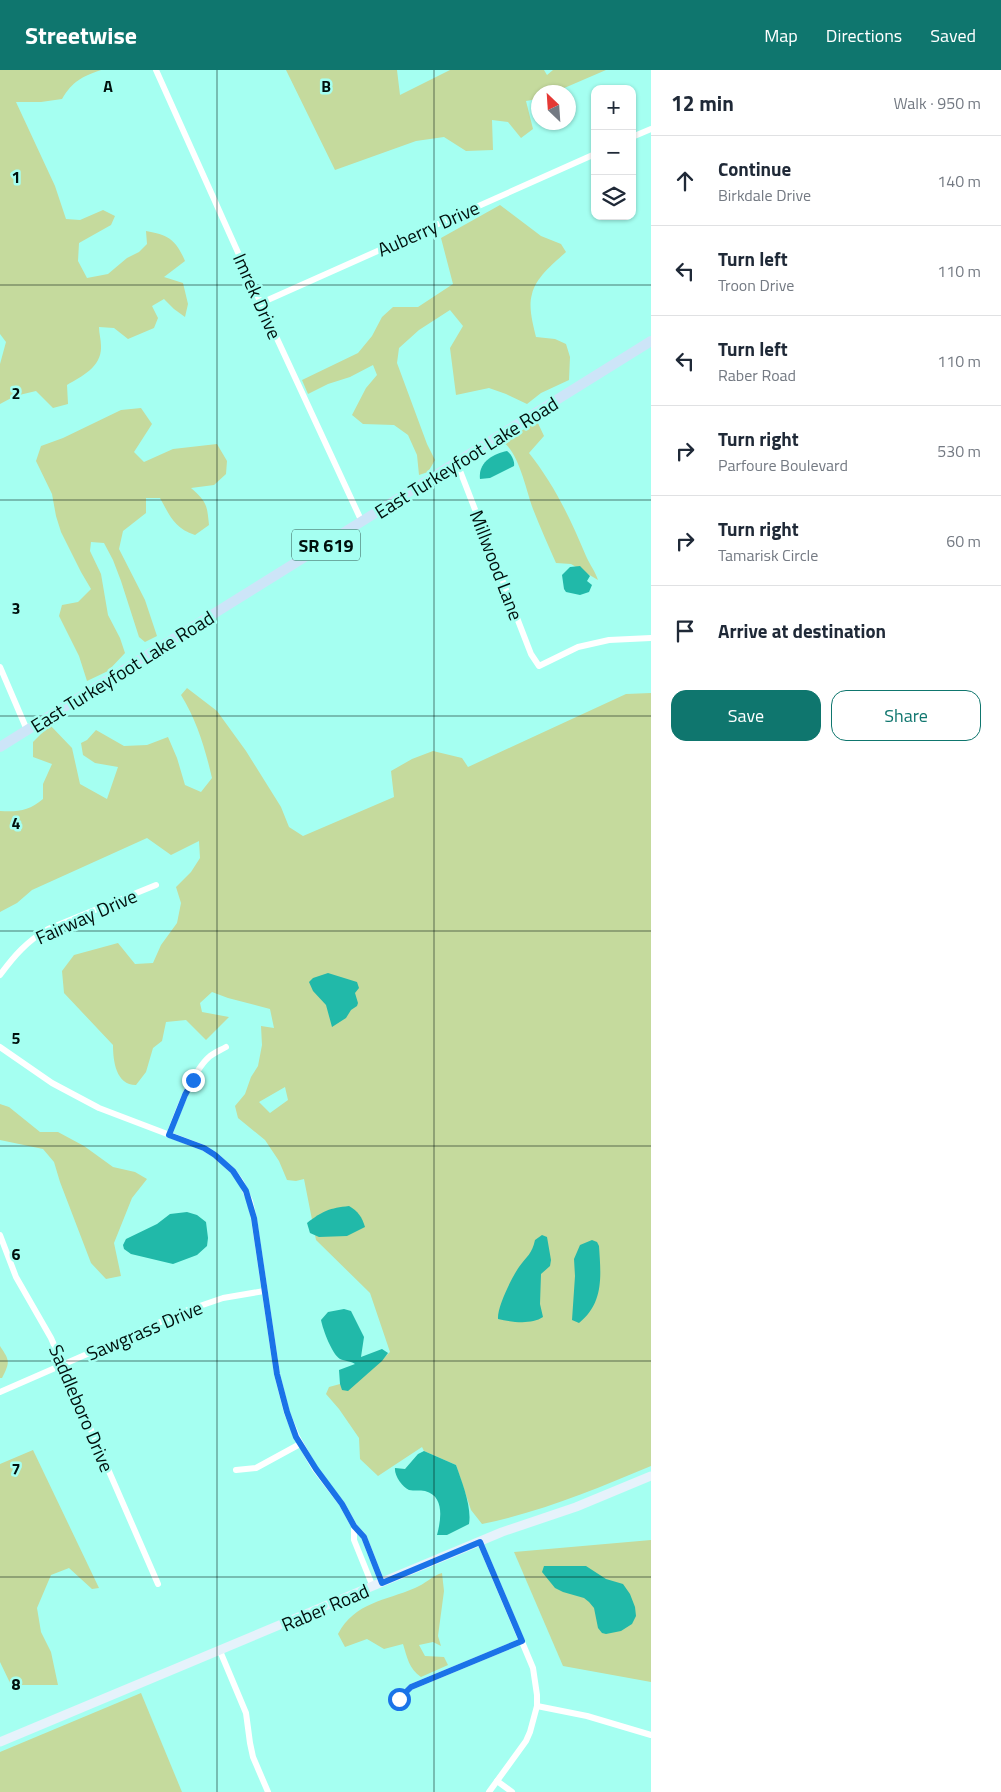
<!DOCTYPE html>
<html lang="en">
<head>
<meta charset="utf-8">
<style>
  :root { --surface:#fff; --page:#f2f2f3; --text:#1f2937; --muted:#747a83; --line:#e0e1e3; --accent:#0f766e }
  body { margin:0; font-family:"Titillium Web",sans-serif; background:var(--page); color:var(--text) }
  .controls { position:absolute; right:15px; top:15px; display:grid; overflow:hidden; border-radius:10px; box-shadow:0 1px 4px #0004 }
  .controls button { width:45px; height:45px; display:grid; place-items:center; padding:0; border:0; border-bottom:1px solid var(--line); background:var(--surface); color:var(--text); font:25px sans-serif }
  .compass { position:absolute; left:531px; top:15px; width:45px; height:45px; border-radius:50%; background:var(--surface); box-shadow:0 1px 4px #0004; rotate:335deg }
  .stop { position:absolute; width:15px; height:15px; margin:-11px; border:4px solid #1a73e8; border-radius:50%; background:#fff }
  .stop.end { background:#1a73e8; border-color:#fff; box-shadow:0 1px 5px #0008 }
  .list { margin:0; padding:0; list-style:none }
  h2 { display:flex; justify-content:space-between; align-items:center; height:65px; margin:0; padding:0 20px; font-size:21px }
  h2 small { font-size:16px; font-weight:400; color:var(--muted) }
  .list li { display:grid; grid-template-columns:32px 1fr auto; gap:15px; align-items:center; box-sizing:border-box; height:90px; padding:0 20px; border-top:1px solid var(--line) }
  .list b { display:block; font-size:19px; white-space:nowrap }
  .list p { margin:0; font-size:16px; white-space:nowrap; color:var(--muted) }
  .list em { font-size:16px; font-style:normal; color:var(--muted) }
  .actions { display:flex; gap:10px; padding:15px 20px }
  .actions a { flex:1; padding:11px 0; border:1px solid var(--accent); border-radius:15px; text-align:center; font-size:18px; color:var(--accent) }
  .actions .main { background:var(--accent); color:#fff }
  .icon { flex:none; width:28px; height:28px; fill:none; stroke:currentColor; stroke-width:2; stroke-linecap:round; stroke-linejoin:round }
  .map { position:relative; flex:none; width:651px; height:1722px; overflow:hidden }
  header { display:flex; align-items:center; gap:30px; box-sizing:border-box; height:70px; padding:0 25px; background:var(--accent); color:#fff }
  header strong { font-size:24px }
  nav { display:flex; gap:28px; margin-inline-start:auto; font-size:18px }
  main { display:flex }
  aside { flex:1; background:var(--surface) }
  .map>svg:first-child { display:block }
  .green { fill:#c5da9d; fill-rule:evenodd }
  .water { fill:#21b9a9 }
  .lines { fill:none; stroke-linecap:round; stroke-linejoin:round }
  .street { stroke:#fff; stroke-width:6 }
  .secondary { stroke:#e6f2fb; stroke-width:9 }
  .primary { stroke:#cde5f8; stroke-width:10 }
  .route { stroke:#1a73e8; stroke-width:6 }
  .grid { fill:none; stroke:#00100d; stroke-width:1; stroke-opacity:0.55 }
  .labels { text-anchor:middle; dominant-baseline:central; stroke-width:5; stroke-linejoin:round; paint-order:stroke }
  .shield { fill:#a5fff1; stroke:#325851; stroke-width:1 }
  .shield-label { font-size:18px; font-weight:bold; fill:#00100d }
  .street-label { font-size:19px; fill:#00100d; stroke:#a5fff1 }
  .grid-label { font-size:16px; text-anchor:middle; font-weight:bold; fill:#00100d; stroke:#a5fff1; stroke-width:5; stroke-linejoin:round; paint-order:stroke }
</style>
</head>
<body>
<header>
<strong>Streetwise</strong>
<nav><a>Map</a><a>Directions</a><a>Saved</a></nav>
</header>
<main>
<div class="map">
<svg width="651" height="1722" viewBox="0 0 651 1722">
  <rect width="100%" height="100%" fill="#a5fff1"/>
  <g class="green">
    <path d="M0,0h101c-20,7 -28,11 -39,29l-21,3h-25l39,84 11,33 14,1 23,-10 12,6 -4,9 -32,18 -1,18 9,17 21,-4 19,-16 12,-6 8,-8 -1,-13c23,4 30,9 39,30l-21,16 19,6 5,21 -3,13 -11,-8 -10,-10 -12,7 6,12 -4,10 -26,11 -14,-11 -15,-1c0,6 2,13 2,19 1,21 -19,30 -34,39l1,19 -15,4 -17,-17 -21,5 -15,8v-40l6,-22 -6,-8z"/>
    <polygon points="286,0 397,0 400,25 450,0 544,0 547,5 553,0 606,0 555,22 538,22 538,29 526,31 533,59 521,68 508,52 492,50 493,80 466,81 444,67 416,71 335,100"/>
    <path d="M500,135l41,31 20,8 5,8c-12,11 -30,25 -34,42 -4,13 1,30 4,43l19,2 11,5 4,13 -1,23 -28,13 -14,11 -21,-10 -17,-6 -33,7 -6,-47 13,-22 -13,-16 -31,20 -20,18 -2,15 30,81 8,16 -7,12 -9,3 -2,-20 -9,-20 -14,-10 -31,-1 -11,-9 14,-27 11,-13 -4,-10 -23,12 -22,7 -20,10 -6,-14 56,-27 14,-17 10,-19 11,-10h25l35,-23 -12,-46z"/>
    <path d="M141,338l11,16 -18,28 10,10 29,-13 44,-5 10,17 -1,13 -12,11 -23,3c16,14 16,17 18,37l-14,10c-21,-7 -25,-19 -35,-37h-14v15l-23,18 -4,18 26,51 12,36 -12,6 -6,-5 -18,-56 -8,-21 -9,-17 -13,-1 -1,9 11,23 7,41 12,23 5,15 -17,18 -21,10 -8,-25 -20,-40 3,-11 16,-3 13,-13 -10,-17 -20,-40 -5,-16 -4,-22 -16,-33 5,-15 22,-8 58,-28z"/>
    <path d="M537,351l7,15 -15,17c26,33 41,65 57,103 4,9 9,15 12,24l-27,-16 -15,-1c-8,-18 -16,-36 -23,-54 -7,-19 -14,-56 -30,-67z"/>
    <path d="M187,618l30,23 29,40 35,56 8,20 14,9 91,-39 -3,-26 21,-12 21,-8 29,7 6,9 158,-73 25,-1v773c-55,23 -110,46 -169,58l-11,-14 -15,-45 -32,-14 -2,-4 -44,29 -18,-17 -1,-21 -20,-29 -13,-15 3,-7 11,-3 3,6 24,-16 23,-22 -20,-59 -54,-53 -12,-61 -8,2 -9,-1 -8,-19 -14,-21 -27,-22 -3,-12 10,-12 6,-17 7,-11 4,-21 -1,-19 13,2 -4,-19 -42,-11 -16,-6 -12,11 2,9 27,5 -23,23 -20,-20 -20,2 -4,19 -9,7 -7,24 -10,13c-20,0 -23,-24 -23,-40l-49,-52 -2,-22 12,-16 44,-12 17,21 18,-1 8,-18 16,-22 4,-20 -5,-16 15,-15 9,-14 -1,-17 -28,14 -24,-17 -115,52 -15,13 -17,9v-101c18,1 29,0 43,-12v-15l9,-20 -19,-7v-15l17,-17 22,23 8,36 27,15 11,-32 -23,-4 -12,-8 -2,-12 6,-3 9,-10 28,16 23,-1 21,-8 9,21 8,27 16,7 11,-14c-7,-30 -15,-57 -31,-83zM285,1017l3,13 -18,13 -11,-11z"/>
    <polygon points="0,1034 9,1037 40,1062 58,1062 84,1076 113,1097 135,1102 147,1109 132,1128 114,1173 121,1206 106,1209 91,1193 60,1112 54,1092 43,1079 0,1070"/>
    <path d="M0,1276c10,15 10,16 2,32h-2z"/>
    <polygon points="33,1380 99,1518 92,1519 69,1498 51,1505 37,1538 41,1562 51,1582 58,1615 11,1615 0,1592 0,1394"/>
    <polygon points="651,1470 651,1612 563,1596 514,1482"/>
    <path d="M442,1503l2,18 -6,45 3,10 -8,-4 -14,3 6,11 19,1 4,8 -27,12c-12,-8 -14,-20 -18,-33l-19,5 -17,-10 -22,8 -7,-13c17,-32 47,-33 77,-46 10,-4 17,-12 27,-15z"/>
    <polygon points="141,1623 182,1722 0,1722 0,1682"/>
  </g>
  <g class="water">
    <path d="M507,381c4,3 8,10 7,15l-24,12 -10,1c-2,-17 13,-25 27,-28z"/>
    <polygon points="580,496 590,506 587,511 592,515 589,522 580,525 566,522 564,519 562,505 570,497"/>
    <polygon points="328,903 357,912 359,918 355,923 358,933 357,936 351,940 346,948 332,957 326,935 313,921 309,912 313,908"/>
    <path d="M349,1136c9,5 13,11 16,21l-18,9 -28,1 -9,-4 -3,-10c15,-12 23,-15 42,-17z"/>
    <polygon points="187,1142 197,1145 206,1152 208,1168 207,1176 197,1185 173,1194 131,1184 124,1179 123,1175 126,1169 157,1154 170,1144"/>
    <path d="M542,1165l5,2 4,23 -1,6 -9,8 -1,30 3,13c-12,8 -31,5 -45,2 -1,-12 14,-42 21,-52 8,-11 13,-13 16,-27z"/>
    <path d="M592,1170l5,2 2,4c2,30 5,57 -20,77l-7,-3 3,-44 -1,-17 6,-14z"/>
    <path d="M344,1239l7,2 13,26 -3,20 21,-8 6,4 -6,8 -34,30 -6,-1 -2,-6 -1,-14 16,-6c-4,-3 -10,-3 -15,-5 -8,-5 -17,-29 -19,-39l7,-8z"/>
    <path d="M424,1381l32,14c6,17 16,42 13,59l-22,11h-10c4,-15 8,-39 -12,-44 -5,-1 -11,0 -16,-1 -7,-3 -15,-15 -14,-22l10,1 13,-15z"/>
    <polygon points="544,1496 586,1496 606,1509 623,1514 630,1524 635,1537 636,1546 632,1554 621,1561 606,1564 602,1563 598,1558 594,1538 589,1532 584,1528 563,1522 555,1518 542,1502"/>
  </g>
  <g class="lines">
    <g class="street">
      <polyline points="156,0 267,247 362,452"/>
      <polyline points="632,67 651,59"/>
      <polyline points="261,233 595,84"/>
      <polyline points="457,393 531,584 539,596 578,577 609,570 651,568"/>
      <polyline points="0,597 27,660"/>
      <path d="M0,905c14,-19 27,-34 48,-46l108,-44"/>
      <polyline points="0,977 52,1013 99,1038 204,1078 215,1085 233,1101 241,1112 250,1131 254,1149 277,1304 287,1343 297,1367 315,1399 342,1434 354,1456 364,1467 382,1513"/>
      <path d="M169,1065c8,-21 23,-63 40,-78 4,-4 12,-7 17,-10"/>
      <polyline points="0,1165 16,1207 51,1268 158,1514"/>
      <polyline points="0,1322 188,1240 223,1228 264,1221"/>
      <polyline points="236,1400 256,1398 300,1374"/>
      <polyline points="354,1456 354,1470 373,1517"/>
      <polyline points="480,1472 533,1598 537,1625 537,1636 530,1662 526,1671 489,1722"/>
      <polyline points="220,1581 246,1643 250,1673 253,1687 268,1722"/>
      <polyline points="399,1629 411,1617 522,1571"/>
      <polyline points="537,1636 587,1646 651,1665"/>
      <polyline points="497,1711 512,1722"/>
    </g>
    <polyline class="secondary" points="0,1672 502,1462 576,1437 651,1406"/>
    <polyline class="primary" points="0,677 651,271"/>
  </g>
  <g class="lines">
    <polyline class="route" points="193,1010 185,1025 169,1065 204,1078 215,1085 233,1101 246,1121 254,1148 277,1304 287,1342 296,1367 316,1399 342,1434 354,1456 364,1467 382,1513 480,1472 522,1571 411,1617 399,1629"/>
  </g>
  <path class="grid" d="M217,0v1722M434,0v1722M0,215h651M0,430h651M0,646h651M0,861h651M0,1076h651M0,1291h651M0,1507h651"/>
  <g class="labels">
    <rect class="shield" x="292" y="459.5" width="68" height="31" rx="4"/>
    <g class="shield-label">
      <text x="326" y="475">SR 619</text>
    </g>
    <g class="street-label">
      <text transform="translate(428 158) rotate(-24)">Auberry Drive</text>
      <text transform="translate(258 226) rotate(66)">Imrek Drive</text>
      <text transform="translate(466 387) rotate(-32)">East Turkeyfoot Lake Road</text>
      <text transform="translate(497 495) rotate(69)">Millwood Lane</text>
      <text transform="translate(122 601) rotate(-32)">East Turkeyfoot Lake Road</text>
      <text transform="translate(86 846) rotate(-24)">Fairway Drive</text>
      <text transform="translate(144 1260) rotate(-23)">Sawgrass Drive</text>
      <text transform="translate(82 1338) rotate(67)">Saddleboro Drive</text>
      <text transform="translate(325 1537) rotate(-23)">Raber Road</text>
    </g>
  </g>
  <g class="grid-label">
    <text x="108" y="22">A</text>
    <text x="326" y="22">B</text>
    <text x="16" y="113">1</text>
    <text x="16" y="329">2</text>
    <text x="16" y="544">3</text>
    <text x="16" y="759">4</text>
    <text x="16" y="974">5</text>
    <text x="16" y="1190">6</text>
    <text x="16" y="1405">7</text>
    <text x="16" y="1620">8</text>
  </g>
</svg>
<div class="controls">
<button>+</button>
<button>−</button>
<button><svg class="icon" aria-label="layers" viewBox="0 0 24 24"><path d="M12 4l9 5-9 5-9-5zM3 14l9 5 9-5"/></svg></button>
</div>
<svg class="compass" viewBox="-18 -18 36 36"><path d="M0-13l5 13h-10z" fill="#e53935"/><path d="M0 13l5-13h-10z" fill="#747a83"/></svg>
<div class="stop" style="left:399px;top:1629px"></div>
<div class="stop end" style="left:193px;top:1010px"></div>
</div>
<aside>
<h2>12 min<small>Walk · 950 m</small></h2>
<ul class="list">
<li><svg class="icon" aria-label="ahead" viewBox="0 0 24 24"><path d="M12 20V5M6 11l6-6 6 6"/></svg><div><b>Continue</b><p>Birkdale Drive</p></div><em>140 m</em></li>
<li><svg class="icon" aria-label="left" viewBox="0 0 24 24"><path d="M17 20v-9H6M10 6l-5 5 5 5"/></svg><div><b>Turn left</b><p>Troon Drive</p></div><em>110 m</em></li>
<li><svg class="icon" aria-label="left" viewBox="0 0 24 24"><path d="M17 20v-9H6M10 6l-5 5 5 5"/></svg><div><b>Turn left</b><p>Raber Road</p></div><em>110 m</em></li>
<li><svg class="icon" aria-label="right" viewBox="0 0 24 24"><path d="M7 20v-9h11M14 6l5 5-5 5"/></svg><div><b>Turn right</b><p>Parfoure Boulevard</p></div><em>530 m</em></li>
<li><svg class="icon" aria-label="right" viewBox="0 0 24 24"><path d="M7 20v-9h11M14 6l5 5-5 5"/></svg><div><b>Turn right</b><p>Tamarisk Circle</p></div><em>60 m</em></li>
<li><svg class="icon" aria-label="arrive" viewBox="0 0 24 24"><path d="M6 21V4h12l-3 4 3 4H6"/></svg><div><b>Arrive at destination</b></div></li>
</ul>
<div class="actions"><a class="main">Save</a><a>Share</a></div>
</aside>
</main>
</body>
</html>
